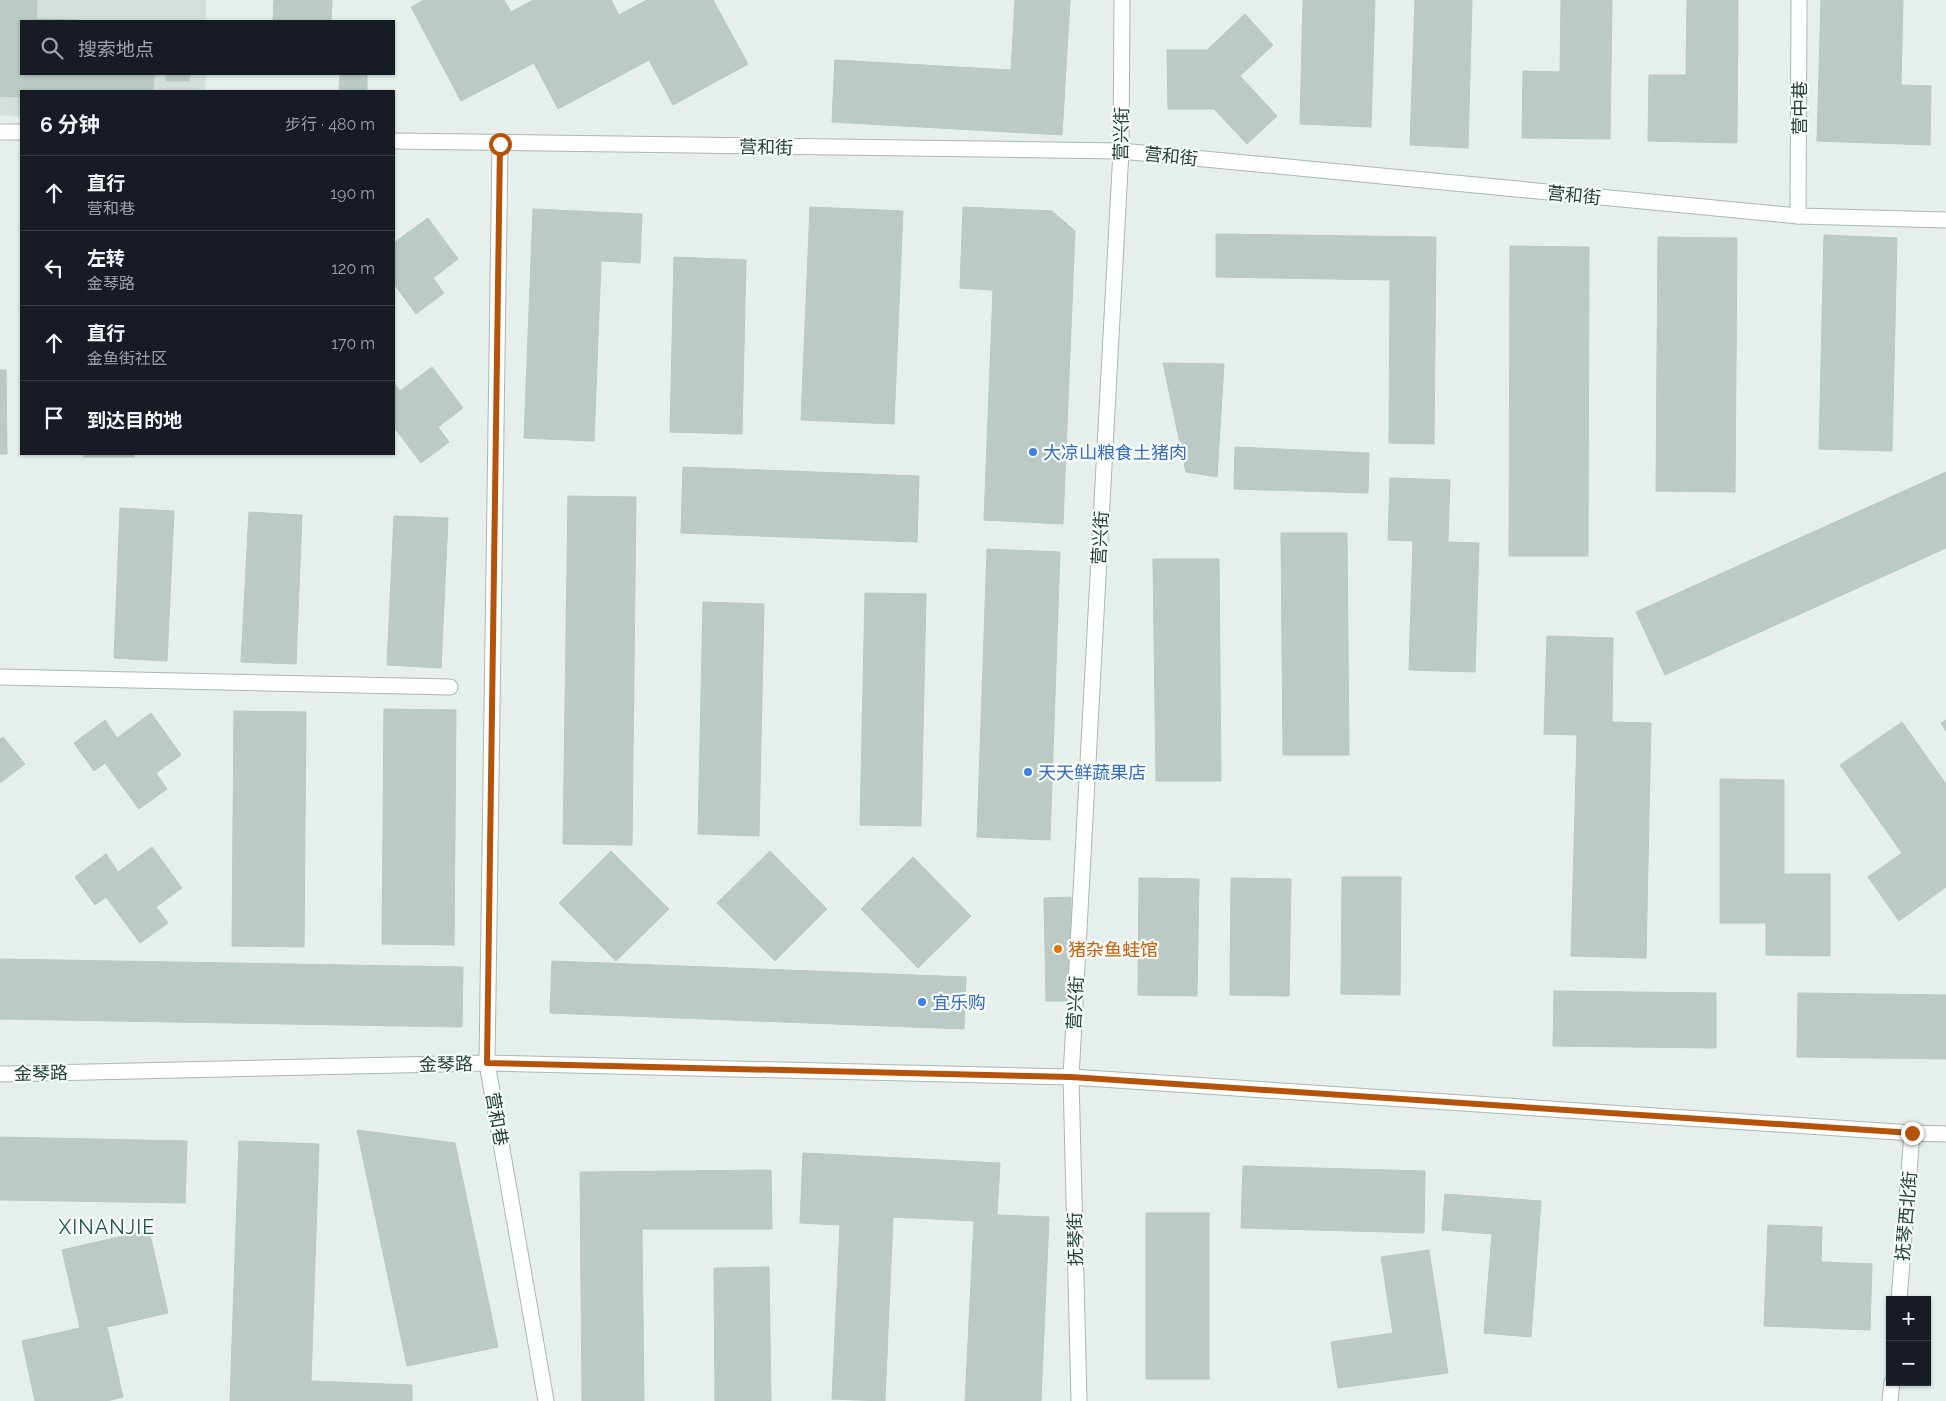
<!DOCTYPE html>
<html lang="zh">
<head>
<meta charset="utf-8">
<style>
  :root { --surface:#171b24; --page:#242831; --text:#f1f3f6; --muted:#9ea1a6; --line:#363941 }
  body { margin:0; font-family:Raleway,"Noto Sans SC",sans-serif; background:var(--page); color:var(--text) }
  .controls { position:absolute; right:15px; bottom:15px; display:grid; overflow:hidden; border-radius:0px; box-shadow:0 1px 4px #0004 }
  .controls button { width:45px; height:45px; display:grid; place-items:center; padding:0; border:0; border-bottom:1px solid var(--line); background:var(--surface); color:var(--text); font:25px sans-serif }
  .stop { position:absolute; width:15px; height:15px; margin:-11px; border:4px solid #b45309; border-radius:50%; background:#fff }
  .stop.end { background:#b45309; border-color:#fff; box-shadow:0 1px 5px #0008 }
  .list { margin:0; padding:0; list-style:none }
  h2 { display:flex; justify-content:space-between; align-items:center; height:65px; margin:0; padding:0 20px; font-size:21px }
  h2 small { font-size:16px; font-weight:400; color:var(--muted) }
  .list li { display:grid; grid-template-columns:32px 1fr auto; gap:15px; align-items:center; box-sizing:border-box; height:75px; padding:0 20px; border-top:1px solid var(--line) }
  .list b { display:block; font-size:19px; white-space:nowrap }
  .list p { margin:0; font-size:16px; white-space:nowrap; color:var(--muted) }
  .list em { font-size:16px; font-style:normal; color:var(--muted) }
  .icon { flex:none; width:28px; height:28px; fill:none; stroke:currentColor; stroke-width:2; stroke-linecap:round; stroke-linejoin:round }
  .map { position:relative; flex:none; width:1946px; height:1401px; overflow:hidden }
  .search { position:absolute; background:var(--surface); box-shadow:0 1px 4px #0004; left:20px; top:20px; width:375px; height:55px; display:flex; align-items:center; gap:12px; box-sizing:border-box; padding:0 18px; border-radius:0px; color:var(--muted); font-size:19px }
  .panel { position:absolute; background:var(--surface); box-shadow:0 1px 4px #0004; left:20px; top:90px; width:375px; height:365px; border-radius:0px }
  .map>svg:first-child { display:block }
  .built { fill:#d4dfda }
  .building { fill:#bbcac4; stroke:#b8c9c2 }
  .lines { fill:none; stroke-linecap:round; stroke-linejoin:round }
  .minor-casing { stroke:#a8b8b2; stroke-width:17 }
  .minor { stroke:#fff; stroke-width:15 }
  .route { stroke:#b45309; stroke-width:6 }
  .shop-dot { fill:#3f7fe0; stroke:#f7fbf9; stroke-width:2 }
  .food-dot { fill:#e8710a; stroke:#f7fbf9; stroke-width:2 }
  .labels { text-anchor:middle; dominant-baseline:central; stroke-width:4.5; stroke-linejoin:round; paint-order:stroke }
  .street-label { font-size:18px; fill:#24423a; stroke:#f7fbf9 }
  .shop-label { font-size:18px; fill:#366cbe; stroke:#f7fbf9; text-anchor:start }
  .food-label { font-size:18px; fill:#c56008; stroke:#f7fbf9; text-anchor:start }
  .quarter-label { font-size:20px; letter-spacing:1px; fill:#1f5548; stroke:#f7fbf9 }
</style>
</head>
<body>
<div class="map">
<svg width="1946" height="1401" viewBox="0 0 1946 1401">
  <rect width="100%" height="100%" fill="#e6efeb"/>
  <polygon class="built" points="0,0 206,0 206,21 21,21 21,74 206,74 205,91 21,91 21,117 0,115"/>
  <g class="building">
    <polygon points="0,0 37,0 36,21 21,21 21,74 34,74 34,91 21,91 21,97 0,96"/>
    <polygon points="274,0 332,0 331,21 273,21"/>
    <polygon points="424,0 504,0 511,12 533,0 611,0 619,15 647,0 713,0 748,64 673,105 649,60 558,109 534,63 461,101 411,7"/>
    <polygon points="1015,0 1070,0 1062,135 832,122 835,60 1011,70"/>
    <polygon points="1303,0 1375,0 1371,127 1300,124"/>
    <polygon points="1415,0 1472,0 1468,148 1410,145"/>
    <polygon points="1561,0 1612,0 1610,139 1522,138 1523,71 1560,72"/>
    <polygon points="1687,0 1738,0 1737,143 1648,141 1649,75 1686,75"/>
    <polygon points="1821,0 1903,0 1901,85 1931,86 1930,145 1817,141"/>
    <polygon points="1245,14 1273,45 1240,76 1277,116 1247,144 1214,109 1168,109 1167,50 1207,50"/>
    <polygon points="37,19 76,20 76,21 36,21"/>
    <polygon points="34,74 154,74 153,91 34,91"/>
    <polygon points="166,74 190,74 189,81 166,81"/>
    <polygon points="340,74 367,74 367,91 339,91"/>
    <polygon points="810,207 903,211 894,424 801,420"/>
    <polygon points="963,207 1052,211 1075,231 1063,524 984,520 993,290 960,288"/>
    <polygon points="533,209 642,214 640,263 601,261 594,441 524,438"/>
    <polygon points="428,218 458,259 433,278 444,293 416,314 394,284 394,241 395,242"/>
    <polygon points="1216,234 1436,237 1434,444 1389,443 1390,280 1216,277"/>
    <polygon points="1824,235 1897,238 1892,451 1819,449"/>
    <polygon points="1658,237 1737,238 1735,492 1656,491"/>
    <polygon points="1510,246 1589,247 1588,556 1509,556"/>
    <polygon points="674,257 746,260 742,434 670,432"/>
    <polygon points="1163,363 1224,364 1217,477 1186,472"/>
    <polygon points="432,367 463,408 438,427 449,442 421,463 394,427 394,383 400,391"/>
    <polygon points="0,370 6,370 7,454 0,454"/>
    <polygon points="1235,447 1369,453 1368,493 1234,489"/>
    <rect x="84" y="454" width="50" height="3"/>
    <polygon points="683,467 919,476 917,542 681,533"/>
    <polygon points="1946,472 1946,548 1665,675 1636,612"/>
    <polygon points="1390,478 1450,480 1448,542 1479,543 1475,672 1409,670 1413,541 1388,540"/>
    <polygon points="568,496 636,497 632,845 563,844"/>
    <polygon points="120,508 174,511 167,661 114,658"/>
    <polygon points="249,512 302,515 296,664 241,662"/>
    <polygon points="394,516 448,518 441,668 387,665"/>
    <polygon points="1281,533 1347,533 1349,755 1283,755"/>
    <polygon points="987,549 1060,552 1050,840 977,837"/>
    <polygon points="1153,559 1219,559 1221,781 1156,781"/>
    <polygon points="865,593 926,594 921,826 860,825"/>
    <polygon points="703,602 764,604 759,836 698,834"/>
    <polygon points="1547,636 1613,638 1612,722 1651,723 1646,958 1571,956 1577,735 1544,734"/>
    <polygon points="384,709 456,710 454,945 382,944"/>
    <polygon points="234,711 306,712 304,947 232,946"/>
    <polygon points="151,713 181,755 156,773 167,789 139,809 105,763 94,771 74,743 105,720 117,738"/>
    <polygon points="1946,720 1946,731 1941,723"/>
    <polygon points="1902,722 1946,784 1946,887 1899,921 1868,877 1902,853 1840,765"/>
    <polygon points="3,737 25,764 0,783 0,739"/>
    <polygon points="1720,779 1784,780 1784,874 1830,874 1830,956 1766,955 1766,923 1720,923"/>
    <polygon points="152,847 182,888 156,907 168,923 140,943 106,897 95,905 75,877 106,854 118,872"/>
    <polygon points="611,851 669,909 616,961 559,903"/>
    <polygon points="770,851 827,909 775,961 717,903"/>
    <polygon points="913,857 971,916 918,968 861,909"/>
    <polygon points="1342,877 1401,877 1400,995 1341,994"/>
    <polygon points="1139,878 1199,879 1197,996 1138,995"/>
    <polygon points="1231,878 1291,879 1289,996 1230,995"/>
    <polygon points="1071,897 1072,1001 1046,1001 1044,898"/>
    <polygon points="0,959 463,967 462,1027 0,1019"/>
    <polygon points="552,961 966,977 964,1029 550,1013"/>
    <polygon points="1554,991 1716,993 1716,1048 1553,1046"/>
    <polygon points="1798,993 1946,995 1946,1059 1797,1057"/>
    <polygon points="357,1130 455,1143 498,1347 407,1366"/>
    <polygon points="0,1137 187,1141 185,1203 0,1200"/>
    <polygon points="239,1141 319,1144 311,1381 412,1385 412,1401 230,1401"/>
    <polygon points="803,1153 1000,1163 997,1215 1049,1217 1041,1401 965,1401 974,1221 893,1217 885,1401 832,1399 840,1225 800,1223"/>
    <polygon points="1243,1166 1425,1171 1424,1233 1241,1228"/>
    <polygon points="771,1170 772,1229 642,1229 644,1401 582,1401 580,1172"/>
    <polygon points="1445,1194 1541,1201 1531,1337 1484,1333 1492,1234 1442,1230"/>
    <rect x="1146" y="1213" width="63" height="166"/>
    <polygon points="1768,1225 1822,1227 1821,1262 1872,1264 1870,1330 1764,1326"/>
    <polygon points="149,1230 168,1313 107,1327 123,1397 107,1401 35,1401 22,1341 80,1328 62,1250"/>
    <polygon points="1429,1250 1448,1373 1338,1388 1331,1342 1393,1333 1381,1257"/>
    <polygon points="769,1267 771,1401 715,1401 714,1268"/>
  </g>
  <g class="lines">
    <defs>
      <g id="minor">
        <polyline points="0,132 21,132"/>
        <polyline points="394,141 1121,151 1798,216 1946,220"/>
        <polyline points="500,144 487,1063 546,1401"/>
        <polyline points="1798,216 1799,0"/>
        <polyline points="0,677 450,687"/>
        <polyline points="0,1074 487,1063 1071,1077 1912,1133 1946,1134"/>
        <polyline points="1899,1300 1912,1133"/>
        <polyline points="1079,1401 1071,1077 1121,151 1122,0"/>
        <polyline points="1890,1401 1892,1382"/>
      </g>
    </defs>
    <use href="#minor" class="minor-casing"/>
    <use href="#minor" class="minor"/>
  </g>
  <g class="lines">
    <polyline class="route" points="500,144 487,1063 1071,1077 1912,1133"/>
  </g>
  <g class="shop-dot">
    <circle cx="1033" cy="452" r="5"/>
    <circle cx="1028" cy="772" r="5"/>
    <circle cx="922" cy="1002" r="5"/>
  </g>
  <circle class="food-dot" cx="1058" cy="949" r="5"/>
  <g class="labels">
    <g class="street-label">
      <text transform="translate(1799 108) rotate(-90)">营中巷</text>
      <text transform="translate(1121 134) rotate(-89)">营兴街</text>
      <text transform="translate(766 147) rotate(1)">营和街</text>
      <text transform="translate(1171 156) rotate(6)">营和街</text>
      <text transform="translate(1574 195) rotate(6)">营和街</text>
      <text transform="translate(1100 538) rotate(-87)">营兴街</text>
      <text transform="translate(1075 1003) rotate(-87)">营兴街</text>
      <text transform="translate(446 1064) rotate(-1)">金琴路</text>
      <text transform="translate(41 1073) rotate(-1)">金琴路</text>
      <text transform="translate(497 1119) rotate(80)">营和巷</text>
      <text transform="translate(1906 1216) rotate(-85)">抚琴西北街</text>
      <text transform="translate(1075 1239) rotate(-91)">抚琴街</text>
    </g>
    <g class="shop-label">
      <text x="1043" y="452">大凉山粮食土猪肉</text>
      <text x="1038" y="772">天天鲜蔬果店</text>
      <text x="932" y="1002">宜乐购</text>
    </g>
    <g class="food-label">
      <text x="1068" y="949">猪杂鱼蛙馆</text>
    </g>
    <g class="quarter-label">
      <text x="107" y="1227">XINANJIE</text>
    </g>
  </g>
</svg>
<div class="controls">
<button>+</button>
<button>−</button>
</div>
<div class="stop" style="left:500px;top:144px"></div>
<div class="stop end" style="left:1912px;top:1133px"></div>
<div class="search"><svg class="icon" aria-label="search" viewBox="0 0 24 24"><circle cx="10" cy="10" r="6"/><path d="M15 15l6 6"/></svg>搜索地点</div>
<section class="panel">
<h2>6 分钟<small>步行 · 480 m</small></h2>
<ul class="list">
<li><svg class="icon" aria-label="ahead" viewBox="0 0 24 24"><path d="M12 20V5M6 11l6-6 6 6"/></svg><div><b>直行</b><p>营和巷</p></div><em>190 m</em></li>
<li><svg class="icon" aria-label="left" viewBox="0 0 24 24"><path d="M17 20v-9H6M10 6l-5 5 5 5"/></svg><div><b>左转</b><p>金琴路</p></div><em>120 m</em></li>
<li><svg class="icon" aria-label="ahead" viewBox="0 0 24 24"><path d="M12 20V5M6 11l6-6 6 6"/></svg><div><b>直行</b><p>金鱼街社区</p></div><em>170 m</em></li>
<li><svg class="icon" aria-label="arrive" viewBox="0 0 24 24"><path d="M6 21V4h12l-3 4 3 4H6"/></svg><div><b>到达目的地</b></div></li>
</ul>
</section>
</div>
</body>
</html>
